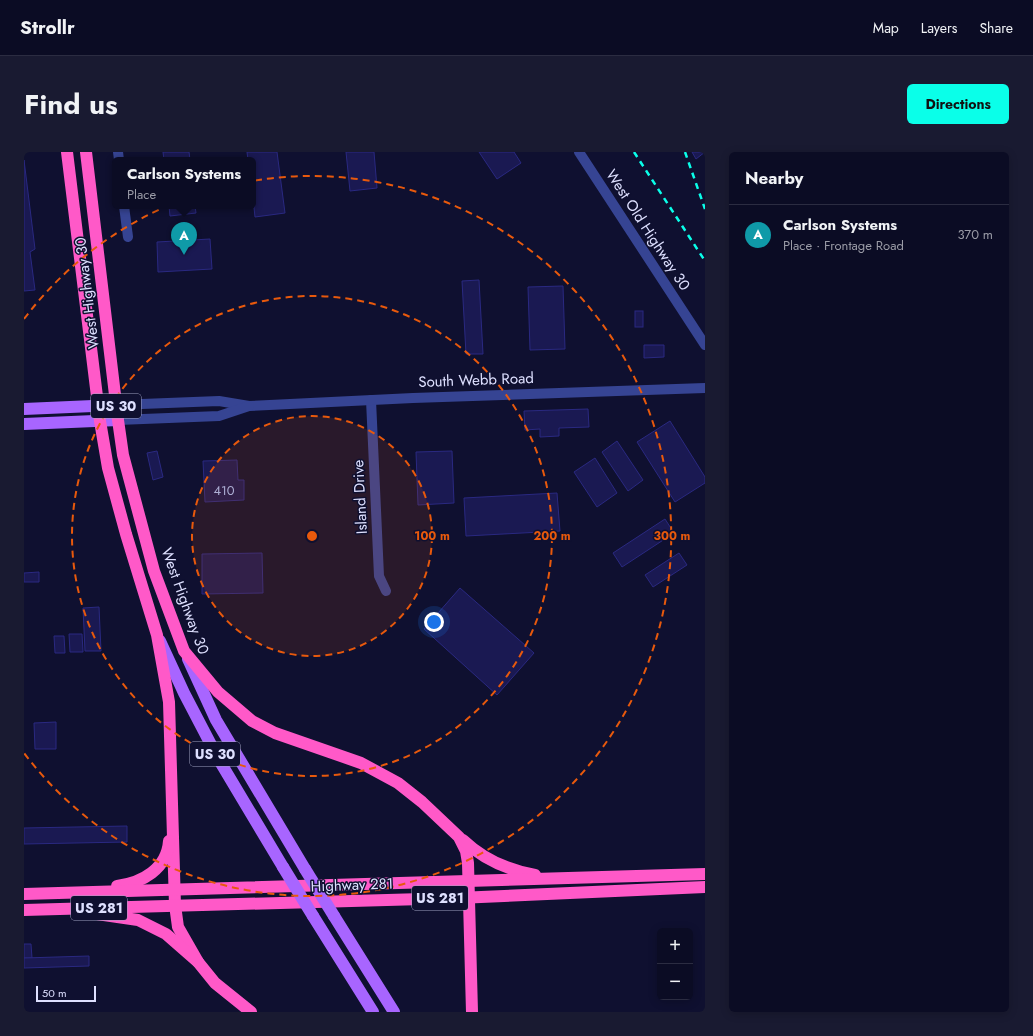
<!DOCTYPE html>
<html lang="en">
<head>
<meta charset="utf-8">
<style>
  :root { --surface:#0b0c24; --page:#191a31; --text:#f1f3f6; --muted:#9a9ba6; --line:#2b2c41; --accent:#0affe9 }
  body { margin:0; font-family:Jost,sans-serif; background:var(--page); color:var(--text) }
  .controls { position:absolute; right:12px; bottom:12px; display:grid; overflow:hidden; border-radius:6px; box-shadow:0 2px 10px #0003 }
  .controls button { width:36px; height:36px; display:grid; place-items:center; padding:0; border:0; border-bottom:1px solid var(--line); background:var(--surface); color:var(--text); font:20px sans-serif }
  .scale { position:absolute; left:12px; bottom:10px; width:60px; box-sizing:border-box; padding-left:4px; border:2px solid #dee0ff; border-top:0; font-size:11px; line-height:14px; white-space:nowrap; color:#dee0ff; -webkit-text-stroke:3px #0f1030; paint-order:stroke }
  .you { position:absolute; left:410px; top:470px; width:14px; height:14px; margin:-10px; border:3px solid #fff; border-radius:50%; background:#1a73e8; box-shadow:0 0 0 6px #1a73e833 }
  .badge { display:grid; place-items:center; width:26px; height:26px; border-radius:50%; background:var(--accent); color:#fff; font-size:13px; font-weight:700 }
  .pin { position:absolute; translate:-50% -33px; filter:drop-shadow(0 1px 2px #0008) }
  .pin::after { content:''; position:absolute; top:21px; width:14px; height:12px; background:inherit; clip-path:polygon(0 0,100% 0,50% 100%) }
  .popup { position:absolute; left:88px; top:5px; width:144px; height:52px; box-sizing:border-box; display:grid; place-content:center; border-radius:6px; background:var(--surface); filter:drop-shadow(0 1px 3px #0005); font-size:13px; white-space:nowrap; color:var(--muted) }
  .popup b { font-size:15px; color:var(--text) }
  .popup::after { content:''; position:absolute; left:50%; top:100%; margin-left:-8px; border:8px solid transparent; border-top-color:var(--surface) }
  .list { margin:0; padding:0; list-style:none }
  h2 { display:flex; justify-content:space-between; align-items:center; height:52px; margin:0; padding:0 16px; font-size:17px }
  h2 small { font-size:13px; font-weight:400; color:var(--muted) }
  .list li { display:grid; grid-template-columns:26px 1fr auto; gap:12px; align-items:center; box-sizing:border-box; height:60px; padding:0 16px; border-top:1px solid var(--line) }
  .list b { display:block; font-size:15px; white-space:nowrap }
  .list p { margin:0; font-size:13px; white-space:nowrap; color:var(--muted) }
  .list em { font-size:13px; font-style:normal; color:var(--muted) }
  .map { position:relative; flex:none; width:681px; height:860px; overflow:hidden; border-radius:6px }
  header { display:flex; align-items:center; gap:24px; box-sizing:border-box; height:56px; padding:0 20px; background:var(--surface); border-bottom:1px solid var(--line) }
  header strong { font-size:19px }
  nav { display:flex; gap:22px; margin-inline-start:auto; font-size:14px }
  .intro { display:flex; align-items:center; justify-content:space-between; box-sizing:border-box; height:96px; padding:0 24px }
  h1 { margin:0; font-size:28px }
  .button { padding:10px 18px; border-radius:6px; background:var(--accent); color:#111; font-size:14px; font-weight:700 }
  main { display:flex; gap:24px; padding:0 24px }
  aside { flex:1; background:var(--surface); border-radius:6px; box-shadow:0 2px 10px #0003 }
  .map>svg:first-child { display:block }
  .building { fill:#1a1952; stroke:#2a2981 }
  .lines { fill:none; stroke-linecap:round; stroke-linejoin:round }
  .minor { stroke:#364493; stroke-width:10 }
  .major { stroke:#a865ff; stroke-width:12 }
  .highway { stroke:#ff59c8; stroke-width:12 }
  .rail { stroke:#0affe9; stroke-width:2.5; stroke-dasharray:6 5; stroke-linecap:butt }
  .major-bridge { stroke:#a865ff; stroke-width:12 }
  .ring { fill:none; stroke:#e8590c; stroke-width:2; stroke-dasharray:7 5 }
  .labels { text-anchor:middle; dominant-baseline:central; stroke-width:3; stroke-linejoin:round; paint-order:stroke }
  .number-label { font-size:13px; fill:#adaed4 }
  .shield { fill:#0f1030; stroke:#a0a2c1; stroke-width:1 }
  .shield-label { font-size:14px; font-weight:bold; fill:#dee0ff }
  .street-label { font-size:15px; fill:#dee0ff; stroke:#0f1030 }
  .centre { fill:#e8590c; stroke:#0f1030; stroke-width:2 }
  .ring-label { font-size:12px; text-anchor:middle; font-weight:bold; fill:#e8590c; stroke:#0f1030; stroke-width:3; stroke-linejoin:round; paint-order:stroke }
</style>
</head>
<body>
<header>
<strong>Strollr</strong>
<nav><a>Map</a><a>Layers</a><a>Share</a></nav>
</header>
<div class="intro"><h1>Find us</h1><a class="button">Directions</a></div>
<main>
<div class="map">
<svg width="681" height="860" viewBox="0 0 681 860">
  <rect width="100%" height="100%" fill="#0f1030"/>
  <g class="building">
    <polygon points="139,0 165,0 166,8 140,8"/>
    <polygon points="223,0 253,0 261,61 231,65 229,46 229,8 224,8"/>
    <polygon points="322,0 350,0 353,36 326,39"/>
    <polygon points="455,0 490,0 497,11 473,27"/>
    <polygon points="668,0 681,0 672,7"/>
    <polygon points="0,8 11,97 6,100 11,138 0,139"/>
    <polygon points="145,54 171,54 172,61 146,64"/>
    <polygon points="186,87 188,117 134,120 133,90"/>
    <polygon points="455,128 459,202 442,202 438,129"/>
    <polygon points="539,134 541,197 506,198 504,135"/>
    <rect x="611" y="159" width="8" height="16"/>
    <polygon points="620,193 640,193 640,205 620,206"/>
    <polygon points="564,257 565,275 535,276 535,284 516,285 516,277 501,278 500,259"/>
    <polygon points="646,269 681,325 681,331 651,350 613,290"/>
    <polygon points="593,289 619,328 604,339 578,300"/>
    <polygon points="133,299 139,325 129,328 123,301"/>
    <polygon points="428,299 430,351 394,353 392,300"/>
    <polygon points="571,306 593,341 573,355 550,320"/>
    <polygon points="213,308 214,328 220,328 220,348 181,350 179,309"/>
    <polygon points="533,341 536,379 442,384 440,346"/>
    <polygon points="641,367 650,381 598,415 589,401"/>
    <polygon points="238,401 239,441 178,442 178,402"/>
    <polygon points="655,401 663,413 629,435 621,423"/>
    <polygon points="15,420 15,430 0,430 0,421"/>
    <polygon points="436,436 510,501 473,543 400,477"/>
    <polygon points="75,455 77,499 61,499 59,456"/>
    <polygon points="45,482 58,482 59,500 46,500"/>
    <polygon points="30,484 40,484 41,501 31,501"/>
    <polygon points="32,570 32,597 11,597 10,571"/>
    <polygon points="103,674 103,690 0,692 0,676"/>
    <polygon points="0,792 7,792 8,806 0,806"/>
    <polygon points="65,804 65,814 0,816 0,806"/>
  </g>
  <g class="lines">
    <g class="minor">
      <polyline points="94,0 95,8"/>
      <polyline points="555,0 681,193"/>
      <polyline points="100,54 104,85"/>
      <polyline points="347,248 355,424 362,439"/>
      <polyline points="92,253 195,249 225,254 389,246 681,236"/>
      <polyline points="94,268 195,264 225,254"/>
    </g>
    <g class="major">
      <polyline points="0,257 92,253"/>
      <polyline points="0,272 94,268"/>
      <polyline points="136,489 160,541 195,608 259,715"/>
      <polyline points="164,507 192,568 281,717"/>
      <polyline points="289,764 349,860"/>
      <polyline points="310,764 370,860"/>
    </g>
    <g class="highway">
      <polyline points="43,0 76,269 84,316 102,382 133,483 145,550 151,753 154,775 174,810"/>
      <polyline points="62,0 94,268 99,303 130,419 160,499 194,540 228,569 251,581 337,611 374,631 398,650 435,685 442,699 444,711 448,860"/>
      <path d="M439,688c21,20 44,30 72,35"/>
      <path d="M93,734c25,-3 50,-17 52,-45"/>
      <polyline points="0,742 681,722"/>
      <polyline points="0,758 434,746 681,735"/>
      <polyline points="73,762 114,768 142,782 174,810 191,831 227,860"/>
    </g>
    <g class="rail">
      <polyline points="610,0 681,109"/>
      <polyline points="661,0 681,57"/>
    </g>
    <g class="major-bridge">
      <polyline points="259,715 289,764"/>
      <polyline points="281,717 310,764"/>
    </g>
  </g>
  <circle cx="288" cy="384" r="120" fill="#e8590c" fill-opacity=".12"/>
  <g class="ring">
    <circle cx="288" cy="384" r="120"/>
    <circle cx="288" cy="384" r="240"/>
    <path d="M0 167A360 360 0 1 1 0 601"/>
  </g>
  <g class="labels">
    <g class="number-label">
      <text x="200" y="338">410</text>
    </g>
    <g class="shield">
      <rect x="67" y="242" width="50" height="24" rx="3"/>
      <rect x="166" y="590" width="50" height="24" rx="3"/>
      <rect x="388" y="734" width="56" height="24" rx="3"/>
      <rect x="47" y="744" width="56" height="24" rx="3"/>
    </g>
    <g class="shield-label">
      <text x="92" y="254">US 30</text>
      <text x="191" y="602">US 30</text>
      <text x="416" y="746">US 281</text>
      <text x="75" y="756">US 281</text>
    </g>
    <g class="street-label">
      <text transform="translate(624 78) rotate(57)">West Old Highway 30</text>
      <text transform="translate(63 141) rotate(-97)">West Highway 30</text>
      <text transform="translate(452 228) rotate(-2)">South Webb Road</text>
      <text transform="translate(336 345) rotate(-93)">Island Drive</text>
      <text transform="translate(161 449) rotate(70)">West Highway 30</text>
      <text transform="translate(328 733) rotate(-2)">Highway 281</text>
    </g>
  </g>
  <circle cx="288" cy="384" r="6" class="centre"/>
  <g class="ring-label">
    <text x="408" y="388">100 m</text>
    <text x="528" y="388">200 m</text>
    <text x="648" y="388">300 m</text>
  </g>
</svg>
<div class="controls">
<button>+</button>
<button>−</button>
</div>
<div class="scale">50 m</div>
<div class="you"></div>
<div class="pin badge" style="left:160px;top:103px;background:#0f9aa8">A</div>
<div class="popup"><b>Carlson Systems</b>Place</div>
</div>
<aside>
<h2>Nearby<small></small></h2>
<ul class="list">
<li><span class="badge" style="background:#0f9aa8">A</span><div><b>Carlson Systems</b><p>Place · Frontage Road</p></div><em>370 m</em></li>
</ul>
</aside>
</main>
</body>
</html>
